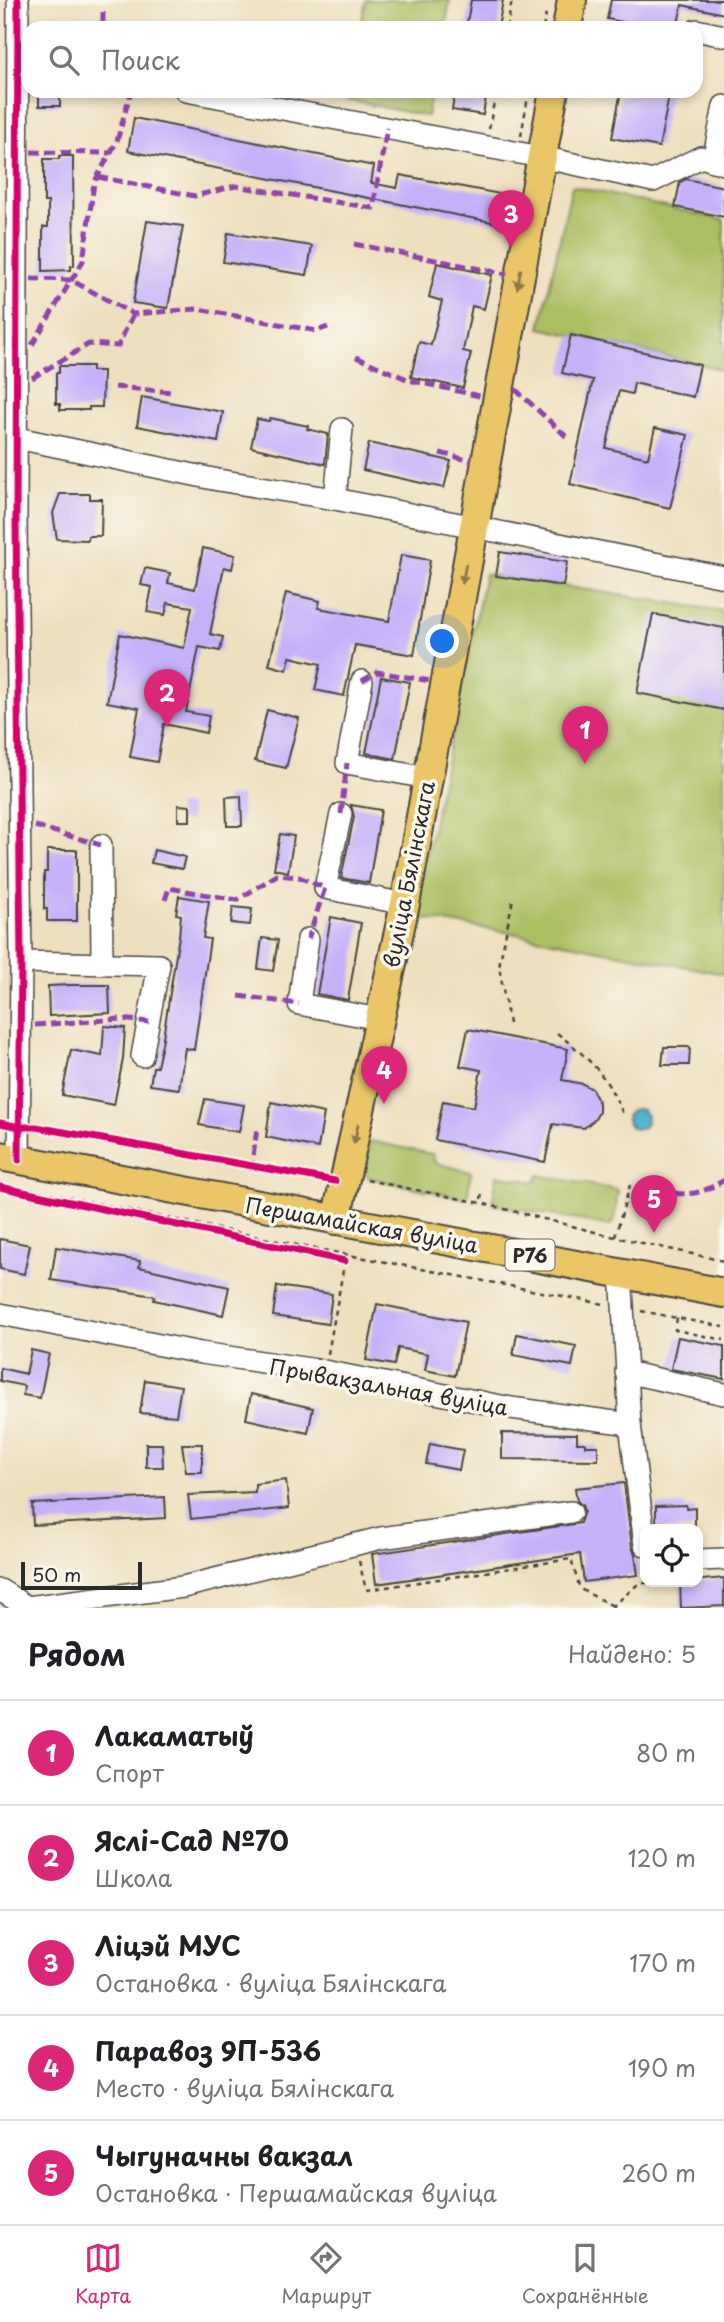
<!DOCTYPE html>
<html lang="ru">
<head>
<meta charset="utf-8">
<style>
  :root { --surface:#fff; --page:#f6f6f6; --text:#202124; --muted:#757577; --line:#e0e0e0; --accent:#db2777 }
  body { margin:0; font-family:"Playpen Sans",sans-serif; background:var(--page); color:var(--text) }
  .controls { position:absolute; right:21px; bottom:21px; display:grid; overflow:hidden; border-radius:14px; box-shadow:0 4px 10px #0003 }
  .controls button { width:63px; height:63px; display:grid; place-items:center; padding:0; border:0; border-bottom:2px solid var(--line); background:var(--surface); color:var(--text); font:35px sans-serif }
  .scale { position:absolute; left:21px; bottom:18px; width:121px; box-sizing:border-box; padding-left:7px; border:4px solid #2b2b2b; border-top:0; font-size:19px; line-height:24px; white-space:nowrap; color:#2b2b2b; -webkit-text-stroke:5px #fbf7ec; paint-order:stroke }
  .you { position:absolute; left:443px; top:642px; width:24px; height:24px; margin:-18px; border:5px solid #fff; border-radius:50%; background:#1a73e8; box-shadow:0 0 0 10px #1a73e833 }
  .badge { display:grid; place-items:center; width:46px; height:46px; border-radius:50%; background:var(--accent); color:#fff; font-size:23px; font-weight:700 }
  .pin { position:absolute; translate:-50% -58px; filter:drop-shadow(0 2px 4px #0008) }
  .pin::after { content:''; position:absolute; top:37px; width:24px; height:21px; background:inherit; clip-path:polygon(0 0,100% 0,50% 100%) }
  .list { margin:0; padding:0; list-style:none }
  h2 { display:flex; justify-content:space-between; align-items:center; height:91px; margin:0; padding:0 28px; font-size:30px }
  h2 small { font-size:23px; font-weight:400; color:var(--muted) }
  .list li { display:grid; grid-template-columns:46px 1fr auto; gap:21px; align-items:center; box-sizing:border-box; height:105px; padding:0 28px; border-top:2px solid var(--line) }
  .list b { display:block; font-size:26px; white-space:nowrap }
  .list p { margin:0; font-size:23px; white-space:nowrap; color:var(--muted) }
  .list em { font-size:23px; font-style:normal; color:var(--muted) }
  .icon { flex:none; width:38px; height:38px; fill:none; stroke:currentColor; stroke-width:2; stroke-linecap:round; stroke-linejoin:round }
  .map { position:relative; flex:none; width:724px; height:1608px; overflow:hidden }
  .search { position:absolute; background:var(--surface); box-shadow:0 4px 10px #0003; left:21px; right:21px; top:21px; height:77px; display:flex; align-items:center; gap:18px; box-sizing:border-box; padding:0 24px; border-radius:21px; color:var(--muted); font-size:26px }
  .sheet { height:616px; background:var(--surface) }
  nav { display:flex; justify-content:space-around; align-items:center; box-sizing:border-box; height:98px; border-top:2px solid var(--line); background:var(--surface); font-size:19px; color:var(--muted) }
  nav a { display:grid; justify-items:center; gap:4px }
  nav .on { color:var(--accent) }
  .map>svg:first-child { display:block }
  .green { fill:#abbe62; stroke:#6b7446; stroke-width:2 }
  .water { fill:#4eb0cd; stroke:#3c6e7c; stroke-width:2 }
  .building { fill:#c6b1f9 }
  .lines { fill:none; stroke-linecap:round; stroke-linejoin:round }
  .minor-casing { stroke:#484641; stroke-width:24 }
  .major-casing { stroke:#484641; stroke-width:32 }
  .path { stroke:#484641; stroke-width:2.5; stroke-dasharray:5 5; stroke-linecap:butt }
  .minor { stroke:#fff; stroke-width:21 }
  .major { stroke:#eac669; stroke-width:28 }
  .quiet { stroke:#8e44ad; stroke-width:5; stroke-dasharray:10 5; stroke-linecap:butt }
  .cycleway-casing { stroke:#fbf7ec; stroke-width:11 }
  .cycleway { stroke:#d6006c; stroke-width:7 }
  .oneway { fill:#8a784a }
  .labels { text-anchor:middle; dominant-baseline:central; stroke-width:7; stroke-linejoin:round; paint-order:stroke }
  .shield { fill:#fbf7ec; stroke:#696865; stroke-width:2 }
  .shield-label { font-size:19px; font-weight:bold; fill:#2b2b2b }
  .street-label { font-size:21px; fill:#2b2b2b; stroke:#fbf7ec }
</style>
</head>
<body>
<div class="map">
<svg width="724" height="1608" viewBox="0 0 724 1608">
  <rect width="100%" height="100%" fill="#fbf7ec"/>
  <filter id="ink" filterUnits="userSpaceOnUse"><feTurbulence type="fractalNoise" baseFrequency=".0143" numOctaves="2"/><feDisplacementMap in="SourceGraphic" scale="14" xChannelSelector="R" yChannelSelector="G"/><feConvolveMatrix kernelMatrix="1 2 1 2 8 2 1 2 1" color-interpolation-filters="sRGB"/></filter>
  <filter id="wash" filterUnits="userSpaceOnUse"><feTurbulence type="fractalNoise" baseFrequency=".00686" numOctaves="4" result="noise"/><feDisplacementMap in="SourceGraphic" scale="28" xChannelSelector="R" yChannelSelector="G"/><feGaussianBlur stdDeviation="1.57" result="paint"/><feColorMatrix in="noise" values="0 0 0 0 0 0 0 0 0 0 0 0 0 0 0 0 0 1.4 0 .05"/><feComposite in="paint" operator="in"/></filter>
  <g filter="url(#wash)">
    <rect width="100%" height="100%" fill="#eedfbe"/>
    <g class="green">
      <polygon points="366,0 450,0 445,28 360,28"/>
      <polygon points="347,91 432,91 427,116 346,100"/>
      <polygon points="572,186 724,220 724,370 540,328"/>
      <polygon points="485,574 724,611 724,974 506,932 414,917"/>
      <polygon points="370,1141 432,1154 435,1163 471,1172 467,1199 369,1178 365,1172"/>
      <polygon points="497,1175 535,1182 539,1175 618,1190 614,1222 610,1226 492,1204"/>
    </g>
    <circle class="water" cx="637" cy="1119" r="10"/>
    <g id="blocks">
      <g class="building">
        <polygon points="471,0 503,0 498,28 466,28"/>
        <polygon points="611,0 724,0 724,14 682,5 677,28 642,28 643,26 607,19"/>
        <rect x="39" y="91" width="21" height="15"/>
        <polygon points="455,91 487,91 483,115 452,110"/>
        <polygon points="621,91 670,91 659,147 612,138"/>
        <polygon points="134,118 374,166 371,183 397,188 400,175 500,194 498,207 505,209 502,224 128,151"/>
        <polygon points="59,156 73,156 73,162 74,266 71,266 71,270 43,271 43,227 48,227 48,202 44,202 44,159 59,159"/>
        <polygon points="686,179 724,187 724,217 675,207 680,182"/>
        <polygon points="147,221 183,226 168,308 133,303"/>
        <polygon points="228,233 312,246 307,275 223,262"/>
        <polygon points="437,263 492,275 484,309 472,306 463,351 471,353 463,388 411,377 419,342 431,345 442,301 429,297"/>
        <polygon points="571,335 700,365 693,397 634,383 632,394 619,391 606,448 648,458 655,428 688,435 670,508 570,484 593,380 562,373"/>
        <polygon points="59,366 92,366 92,371 103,371 102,407 89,407 89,410 60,410 60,404 56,404 56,373 59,373"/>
        <polygon points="142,397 223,412 218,442 137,426"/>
        <polygon points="270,418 308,426 307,429 328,434 325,464 251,447 257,419 269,421"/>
        <polygon points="369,443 451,461 444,488 363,470"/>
        <polygon points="60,494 90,494 90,499 102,499 101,536 88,536 88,540 57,539 53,513"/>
        <polygon points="203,548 235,555 232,569 224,567 210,634 223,637 220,651 199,647 186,712 209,716 206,733 164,724 157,762 130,757 139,708 107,702 120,634 184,648 192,607 168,603 165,615 147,612 152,587 141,585 145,568 170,573 168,583 195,589"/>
        <polygon points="500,552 567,562 563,586 496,576"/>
        <polygon points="401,555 430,560 414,655 355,645 344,696 315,690 321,664 290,657 287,670 269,665 286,593 320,601 318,608 389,621"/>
        <polygon points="653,614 724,628 724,710 637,693"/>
        <polygon points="381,677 410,682 395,759 366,753"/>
        <polygon points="267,710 299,718 286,768 255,761"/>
        <polygon points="241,796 242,826 227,826 226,797"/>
        <polygon points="178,805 190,806 190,821 178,821"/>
        <polygon points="351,805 381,810 369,883 341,878 354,817"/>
        <polygon points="280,834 294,836 288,872 274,869"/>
        <polygon points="47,850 77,850 77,921 47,921 47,909 44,909 44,872 47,872"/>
        <polygon points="154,850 185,857 182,869 151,863"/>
        <polygon points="179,896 209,901 203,938 210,939 194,1050 185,1048 179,1089 150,1085 153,1067 157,1067 162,1044 179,936 181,915 176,914"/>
        <polygon points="233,907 252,909 250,925 231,923"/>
        <polygon points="331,917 361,923 348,1000 317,994"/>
        <polygon points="262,938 278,940 273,971 258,969"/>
        <polygon points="70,985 109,985 110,1013 49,1016 48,986"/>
        <polygon points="104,1026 125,1028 123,1059 114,1105 62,1095 71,1050 102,1056"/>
        <polygon points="468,1029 568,1049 562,1080 583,1084 592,1089 599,1103 599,1112 595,1119 584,1128 553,1124 545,1162 435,1140 443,1101 474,1107 481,1070 460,1066"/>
        <polygon points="664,1047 690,1047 689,1065 662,1065"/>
        <polygon points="205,1099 244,1105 239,1132 199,1125"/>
        <polygon points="271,1102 324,1113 318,1148 266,1137"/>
        <polygon points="0,1239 30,1245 24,1274 0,1269"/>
        <polygon points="56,1247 140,1261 139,1267 229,1287 223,1315 154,1300 155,1296 51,1280"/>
        <polygon points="277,1286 332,1294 328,1324 273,1316"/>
        <polygon points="377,1304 466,1322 455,1376 425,1370 428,1354 398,1348 394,1365 366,1360"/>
        <polygon points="517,1334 576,1346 572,1366 513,1355"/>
        <polygon points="678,1337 724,1346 724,1379 671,1369"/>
        <polygon points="31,1350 49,1354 40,1398 23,1395 24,1386 0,1381 0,1368 26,1374"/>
        <polygon points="145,1380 181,1386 176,1416 140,1413"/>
        <polygon points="251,1394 313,1408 308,1433 246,1419"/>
        <polygon points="502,1433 577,1434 577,1443 585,1443 585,1446 598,1446 598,1460 502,1459"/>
        <polygon points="146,1444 162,1444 163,1467 146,1467"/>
        <polygon points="182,1444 202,1444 202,1472 186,1472"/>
        <polygon points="430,1444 463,1450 459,1470 426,1464"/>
        <polygon points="286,1480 289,1508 191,1519 188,1495 255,1492 255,1484"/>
        <polygon points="624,1483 632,1547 635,1554 638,1575 584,1582 580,1554 376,1584 372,1554 580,1523 584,1511 582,1505 577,1501 575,1488"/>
        <polygon points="165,1497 166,1518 33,1525 32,1504"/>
        <polygon points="686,1505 686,1509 695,1508 695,1529 656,1529 656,1506"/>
        <polygon points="724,1578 724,1606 681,1608 680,1582"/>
      </g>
    </g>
  </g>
  <g filter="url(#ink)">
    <use href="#blocks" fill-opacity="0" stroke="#484641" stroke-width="2"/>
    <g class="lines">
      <defs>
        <g id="minor">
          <polyline points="18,0 16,518 21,962 19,1160"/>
          <polyline points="696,30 724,36"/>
          <polyline points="186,91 541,157 653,181 701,157 724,164"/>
          <polyline points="713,161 724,106"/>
          <polyline points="17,438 218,480 335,499 724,577"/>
          <polyline points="335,499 342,429"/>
          <polyline points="362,681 347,763 427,778"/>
          <polyline points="341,814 325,888 405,904"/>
          <polyline points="101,845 102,962"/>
          <polyline points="308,939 299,1004 379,1019"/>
          <polyline points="21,962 159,965 142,1056"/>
          <polyline points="621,1272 630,1424 645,1545"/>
          <polyline points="0,1314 201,1353 324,1371 511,1408 630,1424"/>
          <polyline points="626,1372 724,1394"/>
          <polyline points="698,1560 724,1559"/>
          <polyline points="0,1590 27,1607 183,1587 381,1538 571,1512"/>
        </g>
        <g id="major">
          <polyline points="567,28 572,0"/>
          <polyline points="0,1156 724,1293"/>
          <polyline points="336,1220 405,904 554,91"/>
        </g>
      </defs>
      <use href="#minor" class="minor-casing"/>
      <use href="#major" class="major-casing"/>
      <g class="path">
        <polyline points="36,21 70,28"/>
        <polyline points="507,28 512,0"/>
        <polyline points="543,28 546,14"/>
        <polyline points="489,129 496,91"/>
        <polyline points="521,136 529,91"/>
        <polyline points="509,1024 499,966 513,899"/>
        <path d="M557,1033c35,28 48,40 66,81"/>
        <polyline points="36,1131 323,1182"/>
        <polyline points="367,1180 481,1203 615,1237 724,1261"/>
        <polyline points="0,1183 302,1246 604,1304"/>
        <polyline points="481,1199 482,1193"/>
        <polyline points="615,1237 630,1185"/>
        <polyline points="641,1311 724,1327"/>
        <polyline points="677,1318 675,1330 724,1340"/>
        <polyline points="328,1354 346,1254"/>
        <polyline points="359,1561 366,1590 571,1559 580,1589 613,1606"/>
        <polyline points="613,1608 613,1606 637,1585 650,1582"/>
      </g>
      <use href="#minor" class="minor"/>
      <use href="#major" class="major"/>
      <g class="quiet">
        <polyline points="103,12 103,28"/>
        <polyline points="31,152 110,153"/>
        <polyline points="98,177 195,196 236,186 373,208 387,128"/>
        <polyline points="354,244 507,274"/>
        <polyline points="31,279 71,280 133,314 198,309 317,331 328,327"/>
        <polyline points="32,345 83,261 94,183 117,141 131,91"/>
        <polyline points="356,357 409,380 484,397"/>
        <polyline points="32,378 89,344 118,346 133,314"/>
        <polyline points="115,387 172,392"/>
        <polyline points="515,389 569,439"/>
        <polyline points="440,453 472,461"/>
        <polyline points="362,681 377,672 431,681"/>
        <polyline points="341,814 347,763"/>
        <polyline points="35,826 101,845"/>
        <polyline points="165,900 169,888 237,900 277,875 299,877 325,888 308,939"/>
        <polyline points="239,996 299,1004"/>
        <polyline points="35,1025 121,1019 149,1022"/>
        <polyline points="251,1170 257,1129"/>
        <path d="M645,1188c34,6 48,12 79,-8"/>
      </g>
      <defs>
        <g id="cycleway">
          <polyline points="18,0 16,518 21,962 19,1160"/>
          <polyline points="0,1123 20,1127 36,1127 335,1181"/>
          <polyline points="0,1187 345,1261"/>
        </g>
      </defs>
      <use href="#cycleway" class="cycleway-casing"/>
      <use href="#cycleway" class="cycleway"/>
    </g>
    <defs><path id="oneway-solid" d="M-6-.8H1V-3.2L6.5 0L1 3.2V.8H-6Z" transform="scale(1.75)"/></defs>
    <g class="oneway">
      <use href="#oneway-solid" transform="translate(519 279) rotate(101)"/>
      <use href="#oneway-solid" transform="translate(464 574) rotate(100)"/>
      <use href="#oneway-solid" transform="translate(356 1134) rotate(102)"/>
    </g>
  </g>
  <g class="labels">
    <rect class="shield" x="505.5" y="1239.5" width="49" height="31" rx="5"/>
    <g class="shield-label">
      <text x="530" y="1255">Р76</text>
    </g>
    <g class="street-label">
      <text transform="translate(408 874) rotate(-79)">вуліца Бялінскага</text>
      <text transform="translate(362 1224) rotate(10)">Першамайская вуліца</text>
      <text transform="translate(389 1386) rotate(10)">Прывакзальная вуліца</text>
    </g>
  </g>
</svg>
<div class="controls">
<button><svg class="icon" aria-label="locate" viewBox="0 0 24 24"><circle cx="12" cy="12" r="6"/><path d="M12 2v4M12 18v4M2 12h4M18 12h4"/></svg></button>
</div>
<div class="scale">50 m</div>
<div class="you"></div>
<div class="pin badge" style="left:585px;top:764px">1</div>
<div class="pin badge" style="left:167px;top:727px">2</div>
<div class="pin badge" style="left:511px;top:248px">3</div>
<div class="pin badge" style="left:384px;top:1104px">4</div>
<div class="pin badge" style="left:654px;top:1233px">5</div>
<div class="search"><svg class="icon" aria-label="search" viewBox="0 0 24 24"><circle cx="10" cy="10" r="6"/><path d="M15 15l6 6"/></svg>Поиск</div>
</div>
<section class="sheet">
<h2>Рядом<small>Найдено: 5</small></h2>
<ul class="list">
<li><span class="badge">1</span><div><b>Лакаматыў</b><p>Спорт</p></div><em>80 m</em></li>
<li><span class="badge">2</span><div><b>Яслі-Сад №70</b><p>Школа</p></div><em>120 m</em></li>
<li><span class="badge">3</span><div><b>Ліцэй МУС</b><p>Остановка · вуліца Бялінскага</p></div><em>170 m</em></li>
<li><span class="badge">4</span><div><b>Паравоз 9П-536</b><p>Место · вуліца Бялінскага</p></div><em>190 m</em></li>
<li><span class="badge">5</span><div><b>Чыгуначны вакзал</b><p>Остановка · Першамайская вуліца</p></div><em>260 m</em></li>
</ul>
</section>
<nav>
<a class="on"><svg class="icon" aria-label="map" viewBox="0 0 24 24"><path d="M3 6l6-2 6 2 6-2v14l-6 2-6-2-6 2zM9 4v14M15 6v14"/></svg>Карта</a>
<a><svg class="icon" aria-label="directions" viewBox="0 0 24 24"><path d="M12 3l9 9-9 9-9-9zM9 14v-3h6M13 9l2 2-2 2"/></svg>Маршрут</a>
<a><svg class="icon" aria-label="saved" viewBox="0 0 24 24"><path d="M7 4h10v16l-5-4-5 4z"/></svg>Сохранённые</a>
</nav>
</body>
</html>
